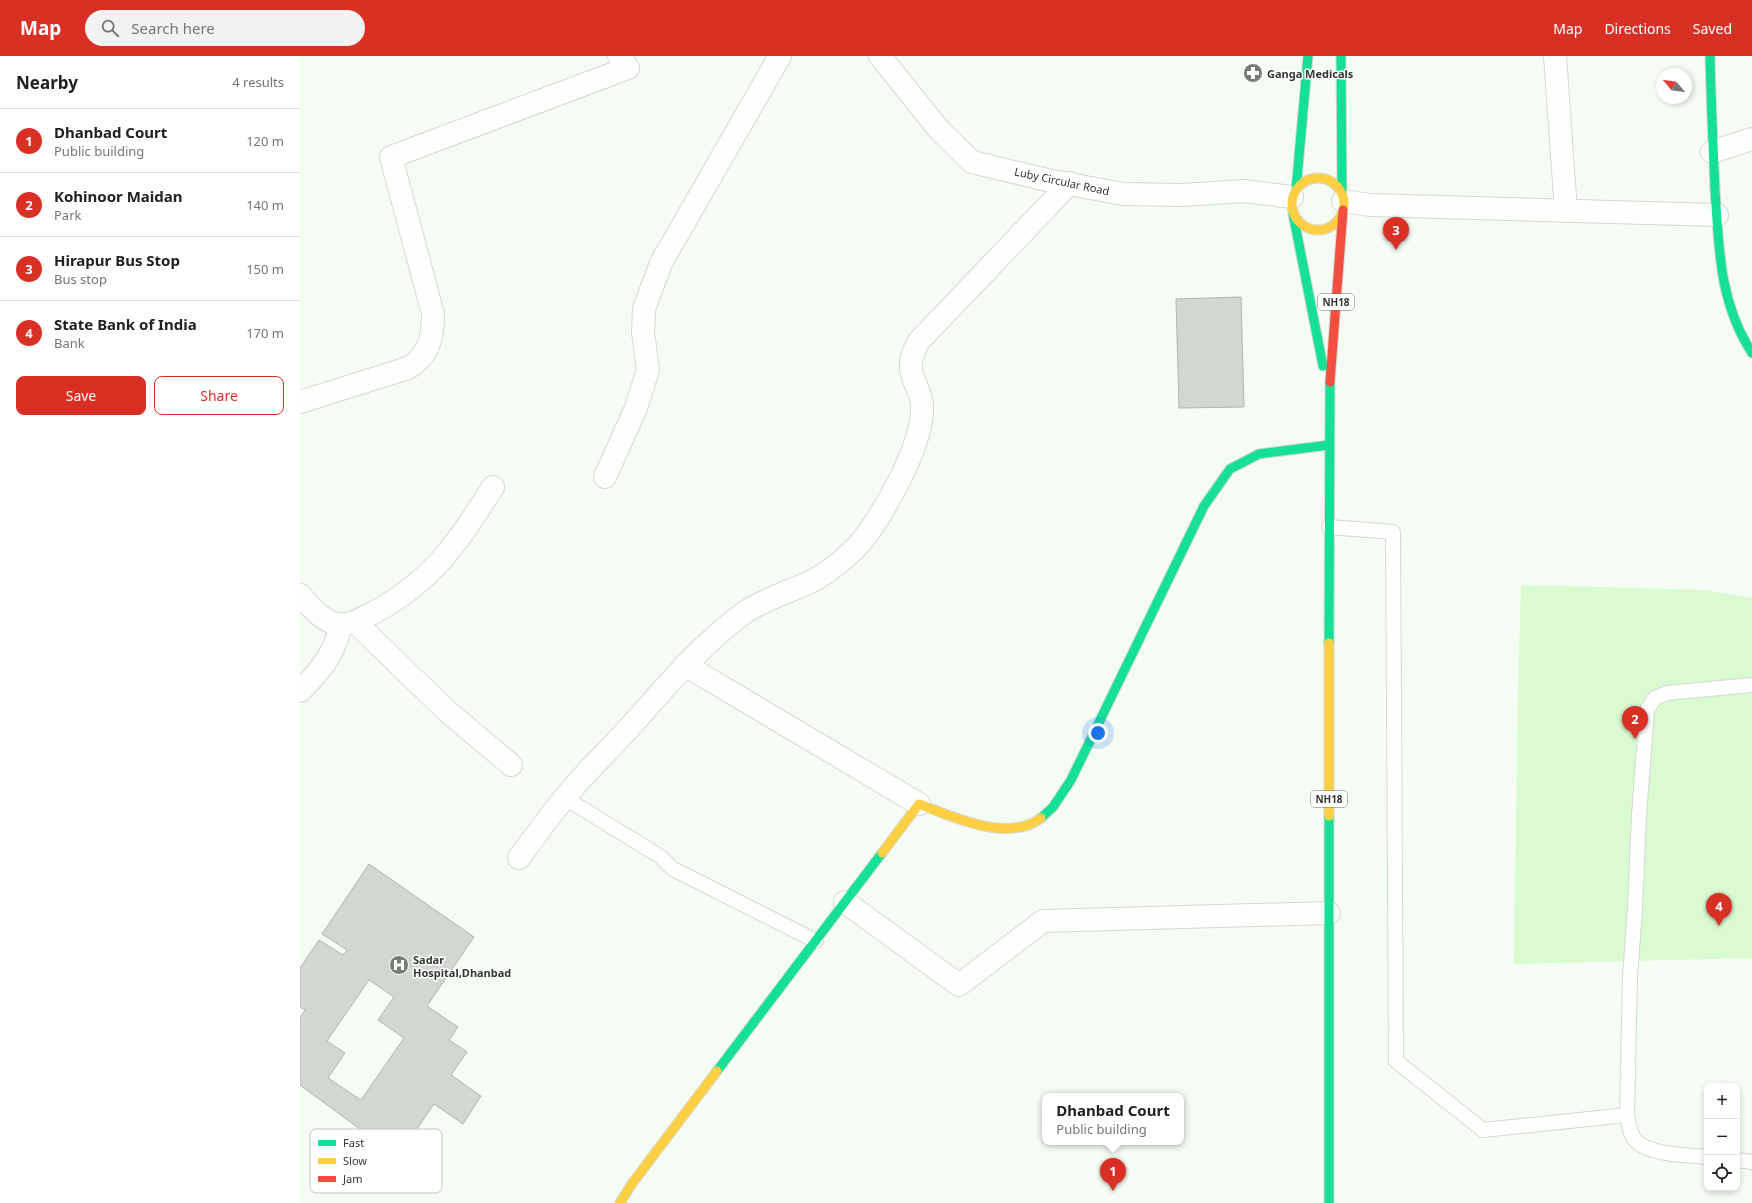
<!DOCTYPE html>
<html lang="en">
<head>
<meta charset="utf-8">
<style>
  :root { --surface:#fff; --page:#f2f2f2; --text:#202124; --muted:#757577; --line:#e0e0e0; --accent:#d93025 }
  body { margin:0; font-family:"Noto Sans",sans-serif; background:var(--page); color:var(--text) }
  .controls { position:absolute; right:12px; bottom:12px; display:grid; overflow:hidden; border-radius:8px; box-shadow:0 2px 6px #0003 }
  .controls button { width:36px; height:36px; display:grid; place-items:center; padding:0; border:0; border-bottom:1px solid var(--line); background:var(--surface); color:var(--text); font:20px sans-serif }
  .compass { position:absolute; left:1356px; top:12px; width:36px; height:36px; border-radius:50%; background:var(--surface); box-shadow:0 2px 6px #0003; rotate:299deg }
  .you { position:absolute; left:798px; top:677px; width:14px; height:14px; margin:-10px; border:3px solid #fff; border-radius:50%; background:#1a73e8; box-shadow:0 0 0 6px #1a73e833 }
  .badge { display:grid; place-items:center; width:26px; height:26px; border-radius:50%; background:var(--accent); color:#fff; font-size:13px; font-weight:700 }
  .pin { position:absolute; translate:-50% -33px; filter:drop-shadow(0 1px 2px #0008) }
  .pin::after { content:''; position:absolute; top:21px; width:14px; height:12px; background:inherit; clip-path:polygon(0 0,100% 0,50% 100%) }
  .popup { position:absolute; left:742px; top:1037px; width:142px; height:52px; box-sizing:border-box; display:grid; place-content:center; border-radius:8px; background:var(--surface); filter:drop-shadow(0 1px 3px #0005); font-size:13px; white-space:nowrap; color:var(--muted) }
  .popup b { font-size:15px; color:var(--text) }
  .popup::after { content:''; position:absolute; left:50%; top:100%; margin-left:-8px; border:8px solid transparent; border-top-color:var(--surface) }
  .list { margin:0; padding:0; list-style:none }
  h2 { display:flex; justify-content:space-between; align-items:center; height:52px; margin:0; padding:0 16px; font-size:17px }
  h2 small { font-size:13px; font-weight:400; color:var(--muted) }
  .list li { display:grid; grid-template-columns:26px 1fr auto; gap:12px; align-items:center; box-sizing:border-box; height:64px; padding:0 16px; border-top:1px solid var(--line) }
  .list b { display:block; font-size:15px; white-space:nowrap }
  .list p { margin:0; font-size:13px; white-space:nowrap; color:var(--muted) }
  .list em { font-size:13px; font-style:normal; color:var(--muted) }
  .actions { display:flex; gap:8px; padding:12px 16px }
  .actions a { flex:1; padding:9px 0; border:1px solid var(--accent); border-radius:8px; text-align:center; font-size:14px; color:var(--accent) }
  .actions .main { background:var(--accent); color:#fff }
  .icon { flex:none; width:22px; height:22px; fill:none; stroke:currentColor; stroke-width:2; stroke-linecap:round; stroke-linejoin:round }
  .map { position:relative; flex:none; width:1452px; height:1147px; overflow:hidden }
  header { display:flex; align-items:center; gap:24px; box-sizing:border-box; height:56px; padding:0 20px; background:var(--accent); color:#fff }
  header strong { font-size:19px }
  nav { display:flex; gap:22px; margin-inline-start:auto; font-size:14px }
  .search { width:280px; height:36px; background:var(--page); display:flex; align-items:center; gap:10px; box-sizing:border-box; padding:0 14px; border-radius:22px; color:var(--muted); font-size:15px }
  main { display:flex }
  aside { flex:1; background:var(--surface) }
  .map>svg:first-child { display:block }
  .green { fill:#dafad2 }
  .building { fill:#d2d7d1; stroke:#b1b7b0; fill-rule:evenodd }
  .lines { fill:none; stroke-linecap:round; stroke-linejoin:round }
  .lane-casing { stroke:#d4d9d3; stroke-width:16 }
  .street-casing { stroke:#d4d9d3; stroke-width:24 }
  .fast-casing { stroke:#d4d9d3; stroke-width:11 }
  .slow-casing { stroke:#d4d9d3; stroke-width:11 }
  .jam-casing { stroke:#d4d9d3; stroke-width:11 }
  .lane { stroke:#fefffd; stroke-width:14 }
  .street { stroke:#fefffd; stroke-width:22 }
  .fast { stroke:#16e098; stroke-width:9 }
  .slow { stroke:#ffcf43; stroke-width:9 }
  .jam { stroke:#f24e42; stroke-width:9 }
  .labels { text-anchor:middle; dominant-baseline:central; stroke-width:3; stroke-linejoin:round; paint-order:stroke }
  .shield { fill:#fff; stroke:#70746f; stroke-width:1 }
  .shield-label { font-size:10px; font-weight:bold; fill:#323831 }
  .poi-label { font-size:11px; font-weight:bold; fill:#323831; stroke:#fff; text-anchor:start }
  .street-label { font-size:11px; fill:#323831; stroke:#fff }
  .key { fill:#fff; stroke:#c2c3c1; stroke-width:1 }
  .key-label { font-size:11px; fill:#323831 }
</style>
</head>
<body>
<header>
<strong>Map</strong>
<div class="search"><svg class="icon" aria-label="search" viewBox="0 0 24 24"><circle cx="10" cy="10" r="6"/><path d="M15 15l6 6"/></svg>Search here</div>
<nav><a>Map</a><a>Directions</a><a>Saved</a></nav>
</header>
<main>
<aside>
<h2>Nearby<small>4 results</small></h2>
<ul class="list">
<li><span class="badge">1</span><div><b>Dhanbad Court</b><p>Public building</p></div><em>120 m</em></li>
<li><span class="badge">2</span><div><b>Kohinoor Maidan</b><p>Park</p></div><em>140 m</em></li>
<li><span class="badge">3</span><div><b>Hirapur Bus Stop</b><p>Bus stop</p></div><em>150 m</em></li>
<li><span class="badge">4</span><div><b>State Bank of India</b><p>Bank</p></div><em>170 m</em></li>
</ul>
<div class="actions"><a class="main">Save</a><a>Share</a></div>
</aside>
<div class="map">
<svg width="1452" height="1147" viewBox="0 0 1452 1147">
  <rect width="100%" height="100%" fill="#f5fcf4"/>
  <polygon class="green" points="1221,529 1406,534 1452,542 1452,902 1214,908 1218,626"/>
  <g class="building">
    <polygon points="941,241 944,351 879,352 876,243"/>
    <path d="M69,808l105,73 -47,69 31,21 -9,13 18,12 -16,23 30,21 -18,28 -29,-20 -36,53 -98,-72v-68l5,-7 -5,-3v-39l19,-28 24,15 4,-5 -25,-16zM69,924l25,17 -16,23 26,18 -43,62 -33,-22 17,-25 -18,-12z"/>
  </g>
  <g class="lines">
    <defs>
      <g id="lane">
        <polyline points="1029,471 1093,476 1096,1005 1183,1074 1327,1059"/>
        <polyline points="265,742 361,801 373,813 516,885"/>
        <path d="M1407,1101c-19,-2 -54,-2 -69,-14 -8,-6 -9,-19 -11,-28l3,-138 5,-69 4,-92 8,-106 8,-12 12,-5 85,-8"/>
        <polyline points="1437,1104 1452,1106"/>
      </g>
      <g id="street">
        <polyline points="580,0 640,75 672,106 747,124 823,138 882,139 944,135 992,141"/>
        <polyline points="1255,0 1266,155"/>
        <polyline points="1412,96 1452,83"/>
        <polyline points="1043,145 1070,149 1417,159"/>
        <path d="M0,346l108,-34c21,-12 25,-31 25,-54l-42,-157 237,-89 -9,-12"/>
        <polyline points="305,421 336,352 348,314 343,276 344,253 361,207 480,0"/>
        <path d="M0,539c10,11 23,27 38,29 13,2 24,-6 35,-11 60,-32 85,-71 120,-126"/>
        <polyline points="55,566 147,655 211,709"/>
        <polyline points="385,609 619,748"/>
        <path d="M0,635c19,-18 37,-40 40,-66"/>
        <path d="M219,802c17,-23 34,-47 53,-69 18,-21 38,-40 57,-61 36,-40 71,-83 115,-115 20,-14 45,-21 66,-31 16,-7 41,-28 52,-41 23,-30 57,-90 60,-128 2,-32 -24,-35 -3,-72l151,-158"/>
        <polyline points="545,846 659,929 743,865 1029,857"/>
      </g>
      <g id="fast">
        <polyline points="1041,0 1042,137"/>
        <path d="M1410,0c1,45 3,89 5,134 4,58 4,112 37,163"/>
        <polyline points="996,134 1008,0"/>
        <polyline points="993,158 1023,310"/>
        <polyline points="1029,587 1030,326"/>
        <polyline points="1029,760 1029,1147"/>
        <polyline points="741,762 753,751 771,724 904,450 930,413 959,398 1029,389"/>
        <polyline points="417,1015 582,797"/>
      </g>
      <g id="slow">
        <circle cx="1018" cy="148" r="26"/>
        <polyline points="1029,587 1029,760"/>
        <path d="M582,797l37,-49c34,13 89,39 122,14"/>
        <polyline points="320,1147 331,1129 417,1015"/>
      </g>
      <polyline id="jam" points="1030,326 1043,154"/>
    </defs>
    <use href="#lane" class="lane-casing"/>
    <use href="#street" class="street-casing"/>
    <use href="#fast" class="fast-casing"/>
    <use href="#slow" class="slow-casing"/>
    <use href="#jam" class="jam-casing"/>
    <use href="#lane" class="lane"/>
    <use href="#street" class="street"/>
    <use href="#fast" class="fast"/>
    <use href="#slow" class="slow"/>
    <use href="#jam" class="jam"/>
  </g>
  <defs>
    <symbol id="pharmacy-disc" viewBox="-11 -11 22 22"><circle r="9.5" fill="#767d75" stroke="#fff"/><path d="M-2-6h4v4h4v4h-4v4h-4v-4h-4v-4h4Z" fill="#fff"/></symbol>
    <symbol id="hospital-disc" viewBox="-11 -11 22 22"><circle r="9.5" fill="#767d75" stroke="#fff"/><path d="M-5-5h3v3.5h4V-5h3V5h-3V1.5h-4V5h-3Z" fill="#fff"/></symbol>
  </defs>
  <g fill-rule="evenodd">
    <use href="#pharmacy-disc" x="942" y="6" width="22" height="22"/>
    <use href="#hospital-disc" x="88" y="898" width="22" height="22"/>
  </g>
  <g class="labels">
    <g class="shield">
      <rect x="1018" y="238" width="36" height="16" rx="3"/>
      <rect x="1011" y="735" width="36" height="16" rx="3"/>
    </g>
    <g class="shield-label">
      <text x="1036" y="246">NH18</text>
      <text x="1029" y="743">NH18</text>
    </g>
    <g class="poi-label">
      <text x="967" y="17">Ganga Medicals</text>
      <text x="113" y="903">Sadar<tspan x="113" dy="13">Hospital,Dhanbad</tspan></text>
    </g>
    <g class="street-label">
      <text transform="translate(762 125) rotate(12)">Luby Circular Road</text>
    </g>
  </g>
  <rect x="10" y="1073" width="132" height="64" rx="6" class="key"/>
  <rect x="18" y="1084" width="18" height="6" fill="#16e098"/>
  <rect x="18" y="1102" width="18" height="6" fill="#ffcf43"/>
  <rect x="18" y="1120" width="18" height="6" fill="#f24e42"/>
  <g class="key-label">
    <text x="43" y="1091">Fast</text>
    <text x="43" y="1109">Slow</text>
    <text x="43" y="1127">Jam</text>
  </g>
</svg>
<div class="controls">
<button>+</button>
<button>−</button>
<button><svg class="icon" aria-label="locate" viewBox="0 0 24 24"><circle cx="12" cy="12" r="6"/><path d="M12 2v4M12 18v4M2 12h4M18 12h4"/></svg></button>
</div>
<svg class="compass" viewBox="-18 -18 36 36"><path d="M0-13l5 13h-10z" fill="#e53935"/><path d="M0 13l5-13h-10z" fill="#757577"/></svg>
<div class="you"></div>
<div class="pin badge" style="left:813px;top:1135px">1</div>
<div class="popup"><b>Dhanbad Court</b>Public building</div>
<div class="pin badge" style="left:1335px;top:683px">2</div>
<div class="pin badge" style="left:1096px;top:194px">3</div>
<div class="pin badge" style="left:1419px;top:870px">4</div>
</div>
</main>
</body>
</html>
